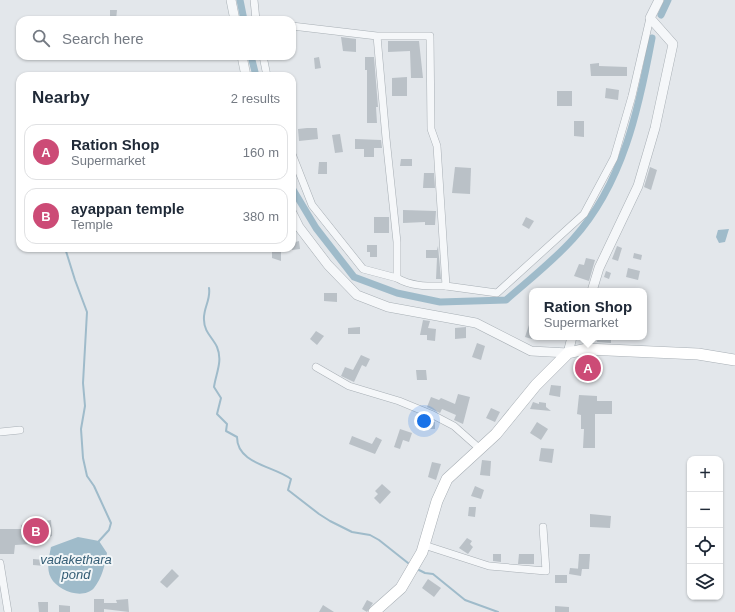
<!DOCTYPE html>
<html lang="en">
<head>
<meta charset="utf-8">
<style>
  :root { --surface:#fff; --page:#f2f2f3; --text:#1f2937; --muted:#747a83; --line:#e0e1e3; --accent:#cc4b76 }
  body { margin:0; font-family:Helvetica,sans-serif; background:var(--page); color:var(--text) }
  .controls { position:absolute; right:12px; bottom:12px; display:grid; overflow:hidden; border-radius:8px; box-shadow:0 1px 3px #0004 }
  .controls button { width:36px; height:36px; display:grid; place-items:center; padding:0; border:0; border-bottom:1px solid var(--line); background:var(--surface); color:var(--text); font:20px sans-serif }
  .you { position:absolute; left:424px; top:421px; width:14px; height:14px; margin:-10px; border:3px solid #fff; border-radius:50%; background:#1a73e8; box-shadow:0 0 0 6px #1a73e833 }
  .badge { display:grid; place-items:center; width:26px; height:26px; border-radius:50%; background:var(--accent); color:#fff; font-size:13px; font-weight:700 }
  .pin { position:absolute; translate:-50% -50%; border:2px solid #fff; box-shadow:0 1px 4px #0006 }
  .popup { position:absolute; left:529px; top:288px; width:118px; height:52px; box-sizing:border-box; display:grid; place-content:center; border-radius:8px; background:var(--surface); filter:drop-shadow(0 1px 3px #0005); font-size:13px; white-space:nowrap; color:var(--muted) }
  .popup b { font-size:15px; color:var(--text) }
  .popup::after { content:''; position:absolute; left:50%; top:100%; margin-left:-8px; border:8px solid transparent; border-top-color:var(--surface) }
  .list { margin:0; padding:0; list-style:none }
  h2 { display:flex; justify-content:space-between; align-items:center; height:52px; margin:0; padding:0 16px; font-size:17px }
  h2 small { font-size:13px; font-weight:400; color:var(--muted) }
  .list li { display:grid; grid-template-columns:26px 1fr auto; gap:12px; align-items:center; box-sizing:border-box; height:56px; margin:0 8px 8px; padding:0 8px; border:1px solid var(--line); border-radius:12px }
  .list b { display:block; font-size:15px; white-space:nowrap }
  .list p { margin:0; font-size:13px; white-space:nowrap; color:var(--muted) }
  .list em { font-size:13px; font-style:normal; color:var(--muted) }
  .icon { flex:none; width:22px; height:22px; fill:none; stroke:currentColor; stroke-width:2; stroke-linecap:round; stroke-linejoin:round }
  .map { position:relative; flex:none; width:735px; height:612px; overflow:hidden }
  .search { position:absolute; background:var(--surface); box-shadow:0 1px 3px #0004; left:16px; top:16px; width:280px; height:44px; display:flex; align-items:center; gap:10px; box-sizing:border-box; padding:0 14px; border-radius:12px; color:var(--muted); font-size:15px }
  .panel { position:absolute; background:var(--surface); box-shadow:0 1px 3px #0004; left:16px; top:72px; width:280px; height:180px; border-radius:12px }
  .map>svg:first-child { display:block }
  .water { fill:#9fbbca }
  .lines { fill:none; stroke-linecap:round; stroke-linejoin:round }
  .stream { stroke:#9fbbca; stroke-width:2 }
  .canal { stroke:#9fbbca; stroke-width:7 }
  .building { fill:#bac1c7 }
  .minor-casing { stroke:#a8afb5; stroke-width:8 }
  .tertiary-casing { stroke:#a8afb5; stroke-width:10 }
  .secondary-casing { stroke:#a8afb5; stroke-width:12 }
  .minor { stroke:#f5f7f9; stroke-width:7 }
  .tertiary { stroke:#f5f7f9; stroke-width:9 }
  .secondary { stroke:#fff; stroke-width:11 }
  .labels { text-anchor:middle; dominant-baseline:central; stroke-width:4; stroke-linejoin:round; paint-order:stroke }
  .water-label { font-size:13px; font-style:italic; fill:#355e76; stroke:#f2f6f8 }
</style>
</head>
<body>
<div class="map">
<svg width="735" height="612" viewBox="0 0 735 612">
  <rect width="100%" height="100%" fill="#e3e7eb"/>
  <g class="water">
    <polygon points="729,229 725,242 719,243 716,237 718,230"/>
    <path d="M78,537l21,4 8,12c-2,12 -5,25 -13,35 -11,12 -36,3 -43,-10 -5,-9 -2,-21 0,-31z"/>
  </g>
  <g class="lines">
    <g class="stream">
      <polyline points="65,248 75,280 87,312 83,383 85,406 81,429 83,458 87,476 94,486 111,523 109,530 99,541"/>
      <path d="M209,288c2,12 -6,20 -5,32 0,12 9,18 13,27 6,14 -1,26 -3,40l7,11 -4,16 10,10 -1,7 11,6c0,27 37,29 54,42l-3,11 31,24 11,7 22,11 18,3 9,5 29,23"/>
      <polyline points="419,570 425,573 433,574 465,600 498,612"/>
    </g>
    <g class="canal">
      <polyline points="240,0 244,20"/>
      <polyline points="661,15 668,0"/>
      <polyline points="251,56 256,76"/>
      <path d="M292,188l24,40 38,49 43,16 43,9 66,-2c23,-20 47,-39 67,-61 50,-55 66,-131 79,-201"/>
    </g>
  </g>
  <g class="building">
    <polygon points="110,10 117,10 116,20 110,20"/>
    <polygon points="341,37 356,39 356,52 343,51"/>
    <polygon points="388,41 419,41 423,78 411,78 410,51 388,52"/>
    <polygon points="319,57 321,68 315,69 314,58"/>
    <polygon points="365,57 374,57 378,107 376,107 377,123 367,123 367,70 365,70"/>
    <polygon points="599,63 599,66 627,67 627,76 591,76 590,64"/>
    <polygon points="407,77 407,96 392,96 392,78"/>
    <polygon points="606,88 619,90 618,100 605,98"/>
    <rect x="557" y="91" width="15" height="15"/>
    <polygon points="574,121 584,121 584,137 574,136"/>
    <polygon points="307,128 317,128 318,139 299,141 298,129"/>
    <polygon points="340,134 343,152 335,153 332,135"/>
    <polygon points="355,139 381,140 382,148 374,148 374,157 364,157 364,149 355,149"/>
    <polygon points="401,159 412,159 412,166 400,166"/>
    <polygon points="319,162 327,162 327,174 318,174"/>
    <polygon points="455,167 471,168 470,194 452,193"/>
    <polygon points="650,167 657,170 651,190 644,187"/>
    <polygon points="424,173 434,173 435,188 423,188"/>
    <polygon points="403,210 436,211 435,225 425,225 425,222 403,223"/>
    <rect x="374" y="217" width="15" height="16"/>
    <polygon points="526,217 534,221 529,229 522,225"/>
    <polygon points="299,241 300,249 292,250 292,243"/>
    <polygon points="367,245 377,245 377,257 370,257 370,252 367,252"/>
    <polygon points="438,246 441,279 436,279 437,258 426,258 426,250 437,250"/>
    <polygon points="617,246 622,248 618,261 612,259"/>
    <polygon points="272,248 281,248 281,261 272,258"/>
    <polygon points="634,253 642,255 641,260 633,258"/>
    <polygon points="586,258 595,260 589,281 574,276 579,264 584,265"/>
    <polygon points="628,268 640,271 638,280 626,277"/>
    <polygon points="606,271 611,273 609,279 604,277"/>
    <polygon points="324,293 337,293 337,302 324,301"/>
    <polygon points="531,319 532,320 532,339 525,337"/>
    <polygon points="423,320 430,321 428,328 436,329 435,341 427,340 427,335 420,335"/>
    <polygon points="360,327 360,334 348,334 348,328"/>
    <polygon points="466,327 466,338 455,339 455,328"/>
    <polygon points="316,331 324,336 317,345 310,339"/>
    <polygon points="598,337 611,337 611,343 597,342"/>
    <polygon points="477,343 485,346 481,360 472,357"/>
    <polygon points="361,355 370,359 366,367 362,365 354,382 341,376 345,367 353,370"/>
    <polygon points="577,360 600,361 600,377 576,376"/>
    <polygon points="416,370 426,370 427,380 417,380"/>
    <polygon points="551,385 561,386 560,397 549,395"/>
    <polygon points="458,394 470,397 463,424 454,420 456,415 442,409 440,413 427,407 431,397 439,400 441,398 455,404"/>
    <polygon points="579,395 597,396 597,401 612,401 612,414 595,414 595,448 583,448 584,429 581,429 581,415 577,414"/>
    <polygon points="533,402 539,404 539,402 546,403 546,407 551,411 530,409"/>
    <polygon points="491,408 500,412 495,422 486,418"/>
    <polygon points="435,422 435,429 428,429 427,423"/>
    <polygon points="537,422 548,429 541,440 530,433"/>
    <polygon points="400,429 412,433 409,442 403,440 400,449 394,447"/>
    <polygon points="352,436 372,444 376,437 382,440 375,454 349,444"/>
    <polygon points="541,448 554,449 552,463 539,461"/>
    <polygon points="482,460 491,461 490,476 480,475"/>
    <polygon points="432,462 441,464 436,480 428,477"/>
    <polygon points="382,484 391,492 380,504 374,498 378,494 375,491"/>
    <polygon points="475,486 484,490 481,499 471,496"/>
    <polygon points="469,507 476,507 475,517 468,516"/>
    <polygon points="590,514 611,516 610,528 590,527"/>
    <polygon points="51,520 52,536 40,539 33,544 15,545 14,554 0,554 0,529 21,529 21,525 29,523"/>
    <polygon points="467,538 472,541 470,544 473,547 468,554 459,548"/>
    <polygon points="493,554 501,554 501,562 493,561"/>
    <polygon points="519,554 534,554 534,564 518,564"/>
    <polygon points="579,554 590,554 589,569 578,569"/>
    <polygon points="33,559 45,560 45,566 33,565"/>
    <polygon points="570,568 582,569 581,576 569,574"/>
    <polygon points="172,569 179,576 167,588 160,582"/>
    <rect x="555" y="575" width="12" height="8"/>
    <polygon points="428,579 441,588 434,597 422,588"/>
    <polygon points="94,599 104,599 104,603 117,603 116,600 128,599 129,612 104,609 104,612 94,612"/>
    <polygon points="367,600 373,603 367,612 362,609"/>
    <polygon points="38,602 48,602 48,612 39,612"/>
    <polygon points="59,605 70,606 70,612 59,612"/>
    <polygon points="323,605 334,612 319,612"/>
    <polygon points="555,606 569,607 569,612 555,612"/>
  </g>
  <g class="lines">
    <defs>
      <g id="minor">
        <polyline points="254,0 256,20"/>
        <path d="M292,26l85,10h53l1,93 6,17 9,140c-17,0 -34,1 -49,-8v-36l-11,-104 -9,-102"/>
        <polyline points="263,56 267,76"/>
        <polyline points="292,154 312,205 363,269 397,278"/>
        <polyline points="446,286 497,293 584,214 614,158 632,96 650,18"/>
        <polyline points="316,367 349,386 399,401 433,415 454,426 480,449"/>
        <polyline points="0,432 20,430"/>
        <polyline points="424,545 489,566 546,571 543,527"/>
        <polyline points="0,563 8,612"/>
      </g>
      <g id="tertiary">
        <polyline points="231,0 235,20"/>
        <polyline points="242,56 246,76"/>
        <polyline points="292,213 299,227 328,265 357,295 388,307 476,323 531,351 568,353 572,337"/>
        <polyline points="592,291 599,268 638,186 655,128 673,44 650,18 659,0"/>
      </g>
      <polyline id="secondary" points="374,612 401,588 422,552 437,501 447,479 496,434 536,385 568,353 586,349 698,354 735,360"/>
    </defs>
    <use href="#minor" class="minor-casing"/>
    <use href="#tertiary" class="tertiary-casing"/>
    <use href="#secondary" class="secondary-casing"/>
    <use href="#minor" class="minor"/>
    <use href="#tertiary" class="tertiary"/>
    <use href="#secondary" class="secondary"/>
  </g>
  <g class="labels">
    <g class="water-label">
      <text x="76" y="559">vadakethara<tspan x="76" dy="15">pond</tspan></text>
    </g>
  </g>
</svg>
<div class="controls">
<button>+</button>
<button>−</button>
<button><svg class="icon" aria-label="locate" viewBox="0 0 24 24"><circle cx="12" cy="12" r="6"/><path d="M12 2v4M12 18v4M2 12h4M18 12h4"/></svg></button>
<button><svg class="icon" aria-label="layers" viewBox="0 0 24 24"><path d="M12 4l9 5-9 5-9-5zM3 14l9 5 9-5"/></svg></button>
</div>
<div class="you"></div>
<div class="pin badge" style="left:588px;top:368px">A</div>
<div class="popup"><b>Ration Shop</b>Supermarket</div>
<div class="pin badge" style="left:36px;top:531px">B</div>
<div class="search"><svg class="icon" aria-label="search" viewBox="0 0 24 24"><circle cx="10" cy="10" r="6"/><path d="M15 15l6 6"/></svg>Search here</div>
<section class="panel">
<h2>Nearby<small>2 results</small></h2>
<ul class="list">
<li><span class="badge">A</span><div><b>Ration Shop</b><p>Supermarket</p></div><em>160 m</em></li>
<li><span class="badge">B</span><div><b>ayappan temple</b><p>Temple</p></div><em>380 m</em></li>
</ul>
</section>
</div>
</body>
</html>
